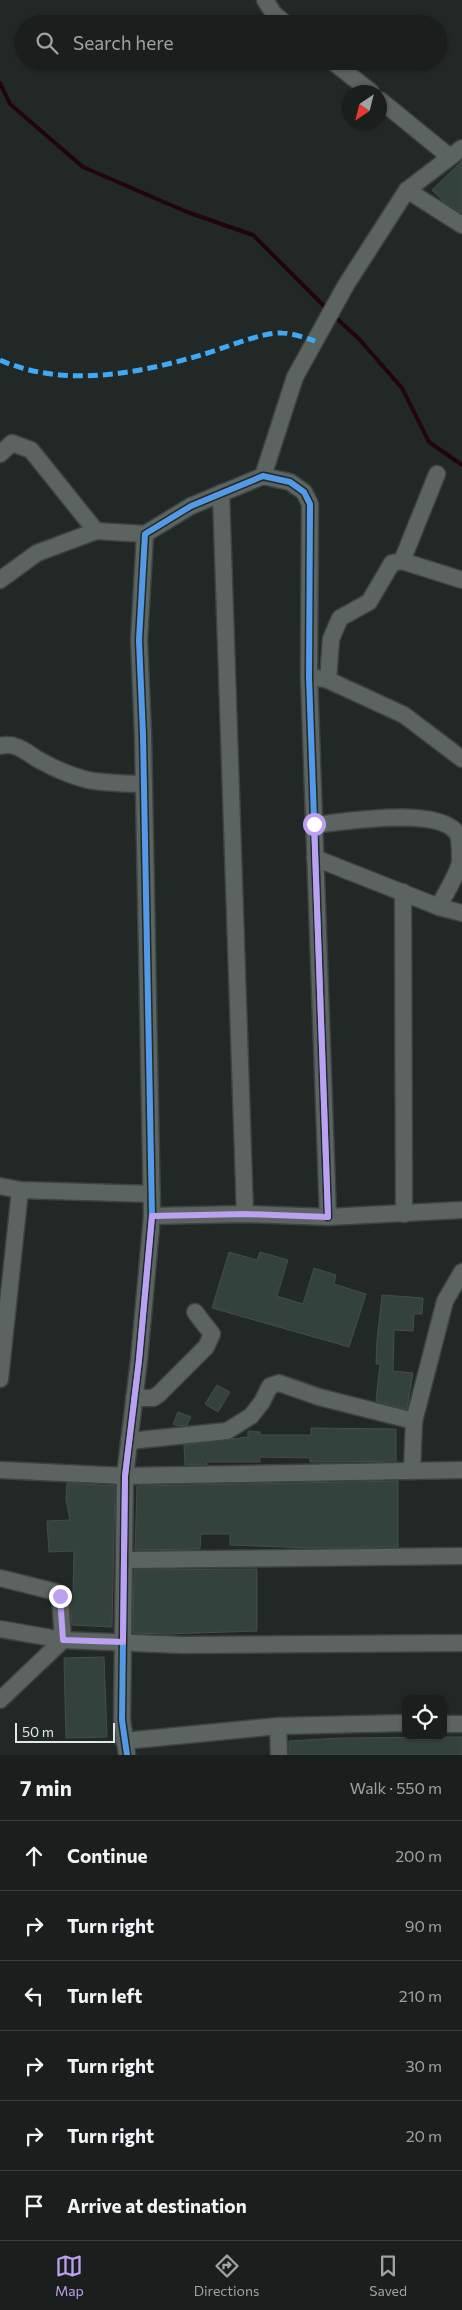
<!DOCTYPE html>
<html lang="en">
<head>
<meta charset="utf-8">
<style>
  :root { --surface:#1a1e1c; --page:#232725; --text:#f1f3f6; --muted:#9fa2a3; --line:#383c3b; --accent:#bca0f2 }
  body { margin:0; font-family:Commissioner,sans-serif; background:var(--page); color:var(--text) }
  .controls { position:absolute; right:15px; bottom:15px; display:grid; overflow:hidden; border-radius:10px; box-shadow:0 1px 4px #0004 }
  .controls button { width:45px; height:45px; display:grid; place-items:center; padding:0; border:0; border-bottom:1px solid var(--line); background:var(--surface); color:var(--text); font:25px sans-serif }
  .compass { position:absolute; left:342px; top:85px; width:45px; height:45px; border-radius:50%; background:var(--surface); box-shadow:0 1px 4px #0004; rotate:215deg }
  .scale { position:absolute; left:15px; bottom:12px; width:100px; box-sizing:border-box; padding-left:5px; border:2px solid #e1e8e5; border-top:0; font-size:14px; line-height:18px; white-space:nowrap; color:#e1e8e5; -webkit-text-stroke:4px #202a26; paint-order:stroke }
  .stop { position:absolute; width:15px; height:15px; margin:-11px; border:4px solid #bca0f2; border-radius:50%; background:#fff }
  .stop.end { background:#bca0f2; border-color:#fff; box-shadow:0 1px 5px #0008 }
  .list { margin:0; padding:0; list-style:none }
  h2 { display:flex; justify-content:space-between; align-items:center; height:65px; margin:0; padding:0 20px; font-size:21px }
  h2 small { font-size:16px; font-weight:400; color:var(--muted) }
  .list li { display:grid; grid-template-columns:32px 1fr auto; gap:15px; align-items:center; box-sizing:border-box; height:70px; padding:0 20px; border-top:1px solid var(--line) }
  .list b { display:block; font-size:19px; white-space:nowrap }
  .list em { font-size:16px; font-style:normal; color:var(--muted) }
  .icon { flex:none; width:28px; height:28px; fill:none; stroke:currentColor; stroke-width:2; stroke-linecap:round; stroke-linejoin:round }
  .map { position:relative; flex:none; width:462px; height:1755px; overflow:hidden }
  .search { position:absolute; background:var(--surface); box-shadow:0 1px 4px #0004; left:15px; right:15px; top:15px; height:55px; display:flex; align-items:center; gap:12px; box-sizing:border-box; padding:0 18px; border-radius:28px; color:var(--muted); font-size:19px }
  .sheet { height:485px; background:var(--surface) }
  nav { display:flex; justify-content:space-around; align-items:center; box-sizing:border-box; height:70px; border-top:1px solid var(--line); background:var(--surface); font-size:14px; color:var(--muted) }
  nav a { display:grid; justify-items:center; gap:2px }
  nav .on { color:var(--accent) }
  .map>svg:first-child { display:block }
  .lines { fill:none; stroke-linecap:round; stroke-linejoin:round }
  .stream { stroke:#22040b; stroke-width:4 }
  .building { fill:#34423d; stroke:#474c49 }
  .minor-casing { stroke:#3e4240; stroke-width:19 }
  .minor { stroke:#5c6461; stroke-width:16 }
  .quiet { stroke:#3fa9f5; stroke-width:5; stroke-dasharray:10 5; stroke-linecap:butt }
  .cycleway-casing { stroke:#202a26; stroke-width:9 }
  .cycleway { stroke:#5399e6; stroke-width:6 }
  .route { stroke:#bca0f2; stroke-width:6 }
</style>
</head>
<body>
<div class="map">
<svg width="462" height="1755" viewBox="0 0 462 1755">
  <rect width="100%" height="100%" fill="#222825"/>
  <g class="lines">
    <g class="stream">
      <polyline points="0,83 10,104 83,167 187,212 253,235 327,309"/>
      <polyline points="334,316 359,339 402,388 429,442 462,465"/>
    </g>
  </g>
  <g class="building">
    <polygon points="462,161 462,213 444,202 432,190"/>
    <polygon points="229,1252 257,1260 260,1252 288,1260 277,1296 303,1304 314,1268 336,1275 334,1284 366,1294 349,1347 212,1308"/>
    <polygon points="382,1295 423,1298 422,1314 414,1314 413,1331 394,1330 393,1371 413,1373 407,1409 376,1401 380,1364 376,1364 377,1340"/>
    <polygon points="217,1385 230,1392 218,1412 205,1404"/>
    <polygon points="178,1412 191,1417 187,1425 178,1426 173,1424"/>
    <polygon points="311,1428 396,1429 396,1461 330,1462 310,1462 310,1458 260,1457 260,1462 206,1462 207,1465 185,1465 184,1445 248,1437 248,1431 260,1432 260,1435 311,1435"/>
    <polygon points="398,1481 398,1547 311,1548 230,1545 230,1534 201,1534 200,1549 135,1550 137,1486"/>
    <polygon points="67,1483 115,1486 112,1627 72,1625 70,1596 73,1596 74,1551 49,1552 47,1521 70,1520 66,1499"/>
    <polygon points="257,1569 257,1631 168,1634 133,1633 134,1570"/>
    <polygon points="104,1657 107,1737 66,1738 64,1658"/>
    <polygon points="462,1737 462,1755 289,1755 289,1741 340,1738"/>
  </g>
  <g class="lines">
    <defs>
      <g id="minor">
        <polyline points="265,0 274,14 286,24"/>
        <polyline points="332,61 371,92"/>
        <polyline points="380,100 450,157"/>
        <polyline points="407,190 462,225"/>
        <polyline points="0,454 12,443 31,450 96,531"/>
        <polyline points="263,476 295,377 346,285 407,190 462,148"/>
        <polyline points="221,493 245,1214"/>
        <polyline points="402,561 437,474"/>
        <polyline points="0,580 37,553 96,531 145,534"/>
        <polyline points="317,678 328,680 404,715 462,759"/>
        <polyline points="328,680 331,639 340,618 369,602 392,563 402,561 462,580"/>
        <path d="M0,746c16,-4 26,6 39,14 42,23 58,23 105,24"/>
        <path d="M314,825c29,-3 129,-20 144,10 2,5 2,20 2,27 -2,12 -16,33 -21,45"/>
        <polyline points="315,858 439,907 462,913"/>
        <polyline points="403,892 404,1214"/>
        <polyline points="0,1186 20,1190 152,1194"/>
        <polyline points="152,1216 245,1214 328,1217 462,1210"/>
        <polyline points="0,1379 20,1190"/>
        <polyline points="134,1398 153,1398 159,1394 206,1347 212,1334 195,1312"/>
        <polyline points="129,1441 227,1431 251,1416 262,1402 270,1386 279,1383 319,1397 414,1421 445,1301 462,1272"/>
        <polyline points="0,1470 125,1476 462,1470"/>
        <polyline points="412,1471 414,1421"/>
        <polyline points="125,1560 462,1556"/>
        <polyline points="0,1578 56,1592 60,1596 63,1640 0,1700"/>
        <polyline points="0,1629 63,1640 181,1645 462,1643"/>
        <polyline points="443,1724 462,1724"/>
        <polyline points="278,1726 279,1755"/>
        <polyline points="124,1741 278,1726 406,1723"/>
        <polyline points="127,1755 122,1720 125,1476 139,1360 152,1216 143,735 139,640 145,534 191,506 263,476 290,482 304,492 310,504 309,677 328,1217"/>
      </g>
    </defs>
    <use href="#minor" class="minor-casing"/>
    <use href="#minor" class="minor"/>
    <path class="quiet" d="M0,360c63,28 137,14 201,-5 22,-6 60,-23 81,-22 10,0 23,5 33,8"/>
    <defs>
      <polyline id="cycleway" points="127,1755 122,1720 125,1476 139,1360 152,1216 143,735 139,640 145,534 191,506 263,476 290,482 304,492 310,504 309,677 328,1217"/>
    </defs>
    <use href="#cycleway" class="cycleway-casing"/>
    <use href="#cycleway" class="cycleway"/>
  </g>
  <g class="lines">
    <polyline class="route" points="60,1596 63,1640 123,1642 125,1476 139,1360 152,1216 245,1214 328,1217 314,824"/>
  </g>
</svg>
<div class="controls">
<button><svg class="icon" aria-label="locate" viewBox="0 0 24 24"><circle cx="12" cy="12" r="6"/><path d="M12 2v4M12 18v4M2 12h4M18 12h4"/></svg></button>
</div>
<svg class="compass" viewBox="-18 -18 36 36"><path d="M0-13l5 13h-10z" fill="#e53935"/><path d="M0 13l5-13h-10z" fill="#9fa2a3"/></svg>
<div class="scale">50 m</div>
<div class="stop" style="left:314px;top:824px"></div>
<div class="stop end" style="left:60px;top:1596px"></div>
<div class="search"><svg class="icon" aria-label="search" viewBox="0 0 24 24"><circle cx="10" cy="10" r="6"/><path d="M15 15l6 6"/></svg>Search here</div>
</div>
<section class="sheet">
<h2>7 min<small>Walk · 550 m</small></h2>
<ul class="list">
<li><svg class="icon" aria-label="ahead" viewBox="0 0 24 24"><path d="M12 20V5M6 11l6-6 6 6"/></svg><div><b>Continue</b></div><em>200 m</em></li>
<li><svg class="icon" aria-label="right" viewBox="0 0 24 24"><path d="M7 20v-9h11M14 6l5 5-5 5"/></svg><div><b>Turn right</b></div><em>90 m</em></li>
<li><svg class="icon" aria-label="left" viewBox="0 0 24 24"><path d="M17 20v-9H6M10 6l-5 5 5 5"/></svg><div><b>Turn left</b></div><em>210 m</em></li>
<li><svg class="icon" aria-label="right" viewBox="0 0 24 24"><path d="M7 20v-9h11M14 6l5 5-5 5"/></svg><div><b>Turn right</b></div><em>30 m</em></li>
<li><svg class="icon" aria-label="right" viewBox="0 0 24 24"><path d="M7 20v-9h11M14 6l5 5-5 5"/></svg><div><b>Turn right</b></div><em>20 m</em></li>
<li><svg class="icon" aria-label="arrive" viewBox="0 0 24 24"><path d="M6 21V4h12l-3 4 3 4H6"/></svg><div><b>Arrive at destination</b></div></li>
</ul>
</section>
<nav>
<a class="on"><svg class="icon" aria-label="map" viewBox="0 0 24 24"><path d="M3 6l6-2 6 2 6-2v14l-6 2-6-2-6 2zM9 4v14M15 6v14"/></svg>Map</a>
<a><svg class="icon" aria-label="directions" viewBox="0 0 24 24"><path d="M12 3l9 9-9 9-9-9zM9 14v-3h6M13 9l2 2-2 2"/></svg>Directions</a>
<a><svg class="icon" aria-label="saved" viewBox="0 0 24 24"><path d="M7 4h10v16l-5-4-5 4z"/></svg>Saved</a>
</nav>
</body>
</html>
